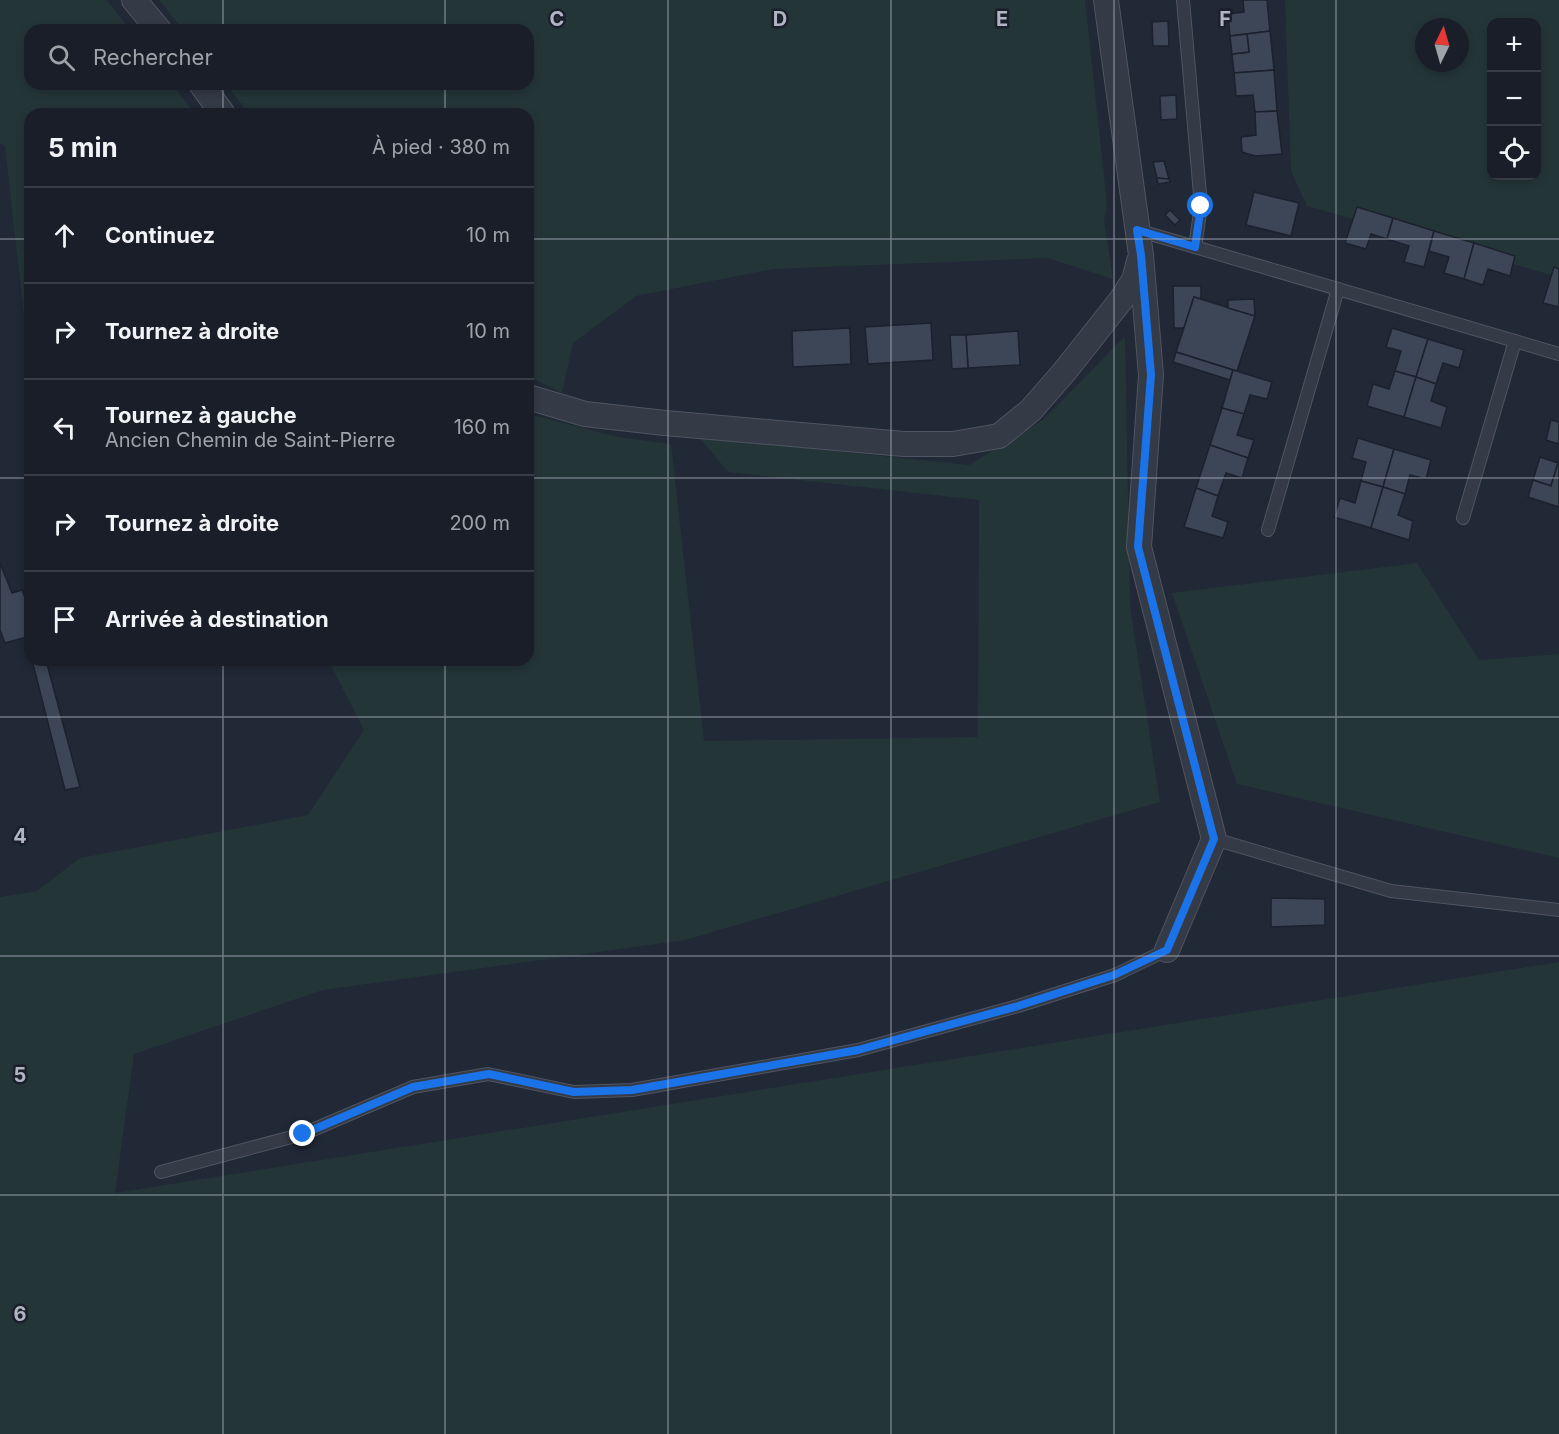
<!DOCTYPE html>
<html lang="fr">
<head>
<meta charset="utf-8">
<style>
  :root { --surface:#191e28; --page:#222730; --text:#f1f3f6; --muted:#9fa2a8; --line:#373c45 }
  body { margin:0; font-family:Inter,sans-serif; background:var(--page); color:var(--text) }
  .controls { position:absolute; right:18px; top:18px; display:grid; overflow:hidden; border-radius:12px; box-shadow:0 3px 9px #0003 }
  .controls button { width:54px; height:54px; display:grid; place-items:center; padding:0; border:0; border-bottom:2px solid var(--line); background:var(--surface); color:var(--text); font:30px sans-serif }
  .compass { position:absolute; left:1415px; top:18px; width:54px; height:54px; border-radius:50%; background:var(--surface); box-shadow:0 3px 9px #0003; rotate:5deg }
  .stop { position:absolute; width:18px; height:18px; margin:-14px; border:4px solid #1a73e8; border-radius:50%; background:#fff }
  .stop.end { background:#1a73e8; border-color:#fff; box-shadow:0 2px 6px #0008 }
  .list { margin:0; padding:0; list-style:none }
  h2 { display:flex; justify-content:space-between; align-items:center; height:78px; margin:0; padding:0 24px; font-size:26px }
  h2 small { font-size:20px; font-weight:400; color:var(--muted) }
  .list li { display:grid; grid-template-columns:39px 1fr auto; gap:18px; align-items:center; box-sizing:border-box; height:96px; padding:0 24px; border-top:2px solid var(--line) }
  .list b { display:block; font-size:22px; white-space:nowrap }
  .list p { margin:0; font-size:20px; white-space:nowrap; color:var(--muted) }
  .list em { font-size:20px; font-style:normal; color:var(--muted) }
  .icon { flex:none; width:33px; height:33px; fill:none; stroke:currentColor; stroke-width:2; stroke-linecap:round; stroke-linejoin:round }
  .map { position:relative; flex:none; width:1559px; height:1434px; overflow:hidden }
  .search { position:absolute; background:var(--surface); box-shadow:0 3px 9px #0003; left:24px; top:24px; width:510px; height:66px; display:flex; align-items:center; gap:15px; box-sizing:border-box; padding:0 21px; border-radius:18px; color:var(--muted); font-size:22px }
  .panel { position:absolute; background:var(--surface); box-shadow:0 3px 9px #0003; left:24px; top:108px; width:510px; height:558px; border-radius:18px }
  .map>svg:first-child { display:block }
  .green { fill:#243538; fill-rule:evenodd }
  .building { fill:#3d4656; stroke:#1c212d; stroke-width:1.5 }
  .lines { fill:none; stroke-linecap:round; stroke-linejoin:round }
  .service-casing { stroke:#4f5561; stroke-width:14 }
  .minor-casing { stroke:#4f5561; stroke-width:26 }
  .service { stroke:#353a47; stroke-width:12 }
  .minor { stroke:#353a47; stroke-width:24 }
  .route { stroke:#1a73e8; stroke-width:8 }
  .grid { fill:none; stroke:#afb5c3; stroke-width:1.5; stroke-opacity:0.55 }
  .grid-label { font-size:20px; text-anchor:middle; font-weight:bold; fill:#afb5c3; stroke:#1a1f2b; stroke-width:5; stroke-linejoin:round; paint-order:stroke }
</style>
</head>
<body>
<div class="map">
<svg width="1559" height="1434" viewBox="0 0 1559 1434">
  <rect width="100%" height="100%" fill="#212836"/>
  <g class="green">
    <polygon points="0,0 107,0 130,30 30,30 30,84 172,84 195,114 30,114 30,335 25,325 5,146 0,143"/>
    <polygon points="159,0 1085,0 1107,204 1104,221 1113,279 1047,258 773,269 636,296 573,343 562,393 528,376 528,114 249,114 226,84 528,84 528,30 183,30"/>
    <path d="M1285,0h274v277l-252,-71 -16,-35zM1492,22h44v154h-44zM1424,27h36v36h-36z"/>
    <polygon points="1125,336 1130,606 1160,802 685,940 323,990 134,1054 115,1193 1559,962 1559,1434 0,1434 0,897 37,891 80,858 308,815 364,730 328,660 528,660 528,414 618,437 671,444 704,741 978,737 979,500 728,472 699,437 969,465 1044,419"/>
    <polygon points="1417,563 1479,660 1559,654 1559,858 1237,784 1172,593"/>
  </g>
  <g class="building">
    <polygon points="1243,0 1267,0 1270,31 1230,36 1228,14 1244,12"/>
    <polygon points="1168,21 1169,46 1153,46 1152,22"/>
    <polygon points="1270,31 1274,70 1234,73 1232,54 1249,52 1247,34"/>
    <polygon points="1247,34 1249,52 1232,54 1230,36"/>
    <polygon points="1274,70 1277,111 1255,112 1253,95 1236,96 1234,73"/>
    <polygon points="1176,95 1177,119 1161,120 1160,96"/>
    <polygon points="1277,111 1282,154 1255,156 1242,152 1241,137 1256,135 1255,112"/>
    <polygon points="1164,161 1169,179 1157,178 1153,162"/>
    <polygon points="1157,178 1169,179 1170,182 1158,184"/>
    <polygon points="1254,192 1299,203 1291,236 1246,225"/>
    <polygon points="1357,207 1393,218 1387,239 1371,234 1366,249 1345,243"/>
    <polygon points="1170,210 1180,220 1175,225 1165,215"/>
    <polygon points="1393,218 1434,231 1424,267 1404,262 1409,246 1387,239"/>
    <polygon points="1434,231 1474,243 1464,279 1444,273 1449,257 1429,251"/>
    <polygon points="1474,243 1515,256 1510,276 1488,269 1483,285 1464,279"/>
    <polygon points="1554,267 1559,269 1559,307 1543,303"/>
    <polygon points="1173,286 1201,286 1201,299 1194,297 1184,328 1174,328"/>
    <polygon points="1194,297 1255,316 1237,371 1176,352"/>
    <polygon points="1254,299 1255,316 1228,308 1228,300"/>
    <polygon points="931,323 933,360 868,364 865,327"/>
    <polygon points="850,328 851,364 793,367 792,331"/>
    <polygon points="1392,328 1428,339 1416,377 1395,371 1401,351 1386,347"/>
    <polygon points="1018,331 1020,365 968,368 966,335"/>
    <polygon points="950,335 966,335 968,368 952,369"/>
    <polygon points="1428,339 1464,350 1459,368 1443,363 1436,384 1416,377"/>
    <polygon points="1176,352 1233,370 1230,380 1173,362"/>
    <polygon points="1233,370 1272,382 1267,399 1250,395 1244,414 1222,408"/>
    <polygon points="1395,371 1416,377 1404,417 1367,406 1373,384 1389,389"/>
    <polygon points="1416,377 1436,384 1431,401 1447,407 1441,428 1404,417"/>
    <polygon points="1222,408 1244,414 1237,435 1254,440 1248,458 1210,445"/>
    <polygon points="1551,420 1559,422 1559,444 1546,440"/>
    <polygon points="1358,438 1394,449 1383,487 1361,481 1366,462 1352,458"/>
    <polygon points="1210,445 1248,458 1242,478 1226,473 1218,496 1196,488"/>
    <polygon points="1394,449 1431,460 1426,479 1410,475 1405,494 1383,487"/>
    <polygon points="1540,457 1558,463 1551,486 1533,480"/>
    <polygon points="1558,463 1559,463 1559,507 1528,497 1533,480 1551,486"/>
    <polygon points="1361,481 1383,487 1371,528 1334,517 1340,498 1355,503"/>
    <polygon points="1383,487 1405,494 1398,515 1413,521 1409,540 1371,528"/>
    <polygon points="1196,488 1218,496 1212,516 1228,522 1223,538 1184,527"/>
    <polygon points="0,563 12,593 22,590 30,611 30,636 5,643 0,630"/>
    <polygon points="32,660 46,660 80,787 65,790"/>
    <polygon points="1271,898 1325,899 1325,925 1271,927"/>
  </g>
  <g class="lines">
    <defs>
      <g id="service">
        <polyline points="1183,0 1201,206 1195,247"/>
        <polyline points="1137,230 1559,354"/>
        <polyline points="1463,518 1515,341"/>
        <polyline points="1268,530 1338,289"/>
        <polyline points="1214,839 1391,891 1559,910"/>
        <polyline points="161,1172 303,1134 413,1087 488,1074 574,1092 632,1090 858,1050 1018,1006 1115,975 1167,950"/>
      </g>
      <g id="minor">
        <polyline points="134,0 159,30"/>
        <polyline points="1106,0 1141,255 1151,375 1139,547 1214,839 1167,950"/>
        <polyline points="201,84 223,114"/>
        <polyline points="528,397 585,414 665,423 904,444 953,444 999,436 1031,410 1065,371 1121,300 1134,280 1139,261"/>
      </g>
    </defs>
    <use href="#service" class="service-casing"/>
    <use href="#minor" class="minor-casing"/>
    <use href="#service" class="service"/>
    <use href="#minor" class="minor"/>
  </g>
  <g class="lines">
    <polyline class="route" points="303,1134 413,1087 489,1074 574,1092 632,1090 858,1050 1018,1006 1114,975 1167,950 1214,839 1138,547 1151,375 1141,255 1137,230 1195,247 1201,206"/>
  </g>
  <path class="grid" d="M223,0v30M445,0v30M668,0v1434M891,0v1434M1114,0v1434M1336,0v1434M223,84v30M445,84v30M0,239h30M528,239h1031M0,478h30M528,478h1031M223,660v774M445,660v774M0,717h1559M0,956h1559M0,1195h1559"/>
  <g class="grid-label">
    <text x="557" y="26">C</text>
    <text x="780" y="26">D</text>
    <text x="1002" y="26">E</text>
    <text x="1225" y="26">F</text>
    <text x="20" y="843">4</text>
    <text x="20" y="1082">5</text>
    <text x="20" y="1321">6</text>
  </g>
</svg>
<div class="controls">
<button>+</button>
<button>−</button>
<button><svg class="icon" aria-label="locate" viewBox="0 0 24 24"><circle cx="12" cy="12" r="6"/><path d="M12 2v4M12 18v4M2 12h4M18 12h4"/></svg></button>
</div>
<svg class="compass" viewBox="-18 -18 36 36"><path d="M0-13l5 13h-10z" fill="#e53935"/><path d="M0 13l5-13h-10z" fill="#9fa2a8"/></svg>
<div class="stop" style="left:1201px;top:206px"></div>
<div class="stop end" style="left:303px;top:1134px"></div>
<div class="search"><svg class="icon" aria-label="search" viewBox="0 0 24 24"><circle cx="10" cy="10" r="6"/><path d="M15 15l6 6"/></svg>Rechercher</div>
<section class="panel">
<h2>5 min<small>À pied · 380 m</small></h2>
<ul class="list">
<li><svg class="icon" aria-label="ahead" viewBox="0 0 24 24"><path d="M12 20V5M6 11l6-6 6 6"/></svg><div><b>Continuez</b></div><em>10 m</em></li>
<li><svg class="icon" aria-label="right" viewBox="0 0 24 24"><path d="M7 20v-9h11M14 6l5 5-5 5"/></svg><div><b>Tournez à droite</b></div><em>10 m</em></li>
<li><svg class="icon" aria-label="left" viewBox="0 0 24 24"><path d="M17 20v-9H6M10 6l-5 5 5 5"/></svg><div><b>Tournez à gauche</b><p>Ancien Chemin de Saint-Pierre</p></div><em>160 m</em></li>
<li><svg class="icon" aria-label="right" viewBox="0 0 24 24"><path d="M7 20v-9h11M14 6l5 5-5 5"/></svg><div><b>Tournez à droite</b></div><em>200 m</em></li>
<li><svg class="icon" aria-label="arrive" viewBox="0 0 24 24"><path d="M6 21V4h12l-3 4 3 4H6"/></svg><div><b>Arrivée à destination</b></div></li>
</ul>
</section>
</div>
</body>
</html>
